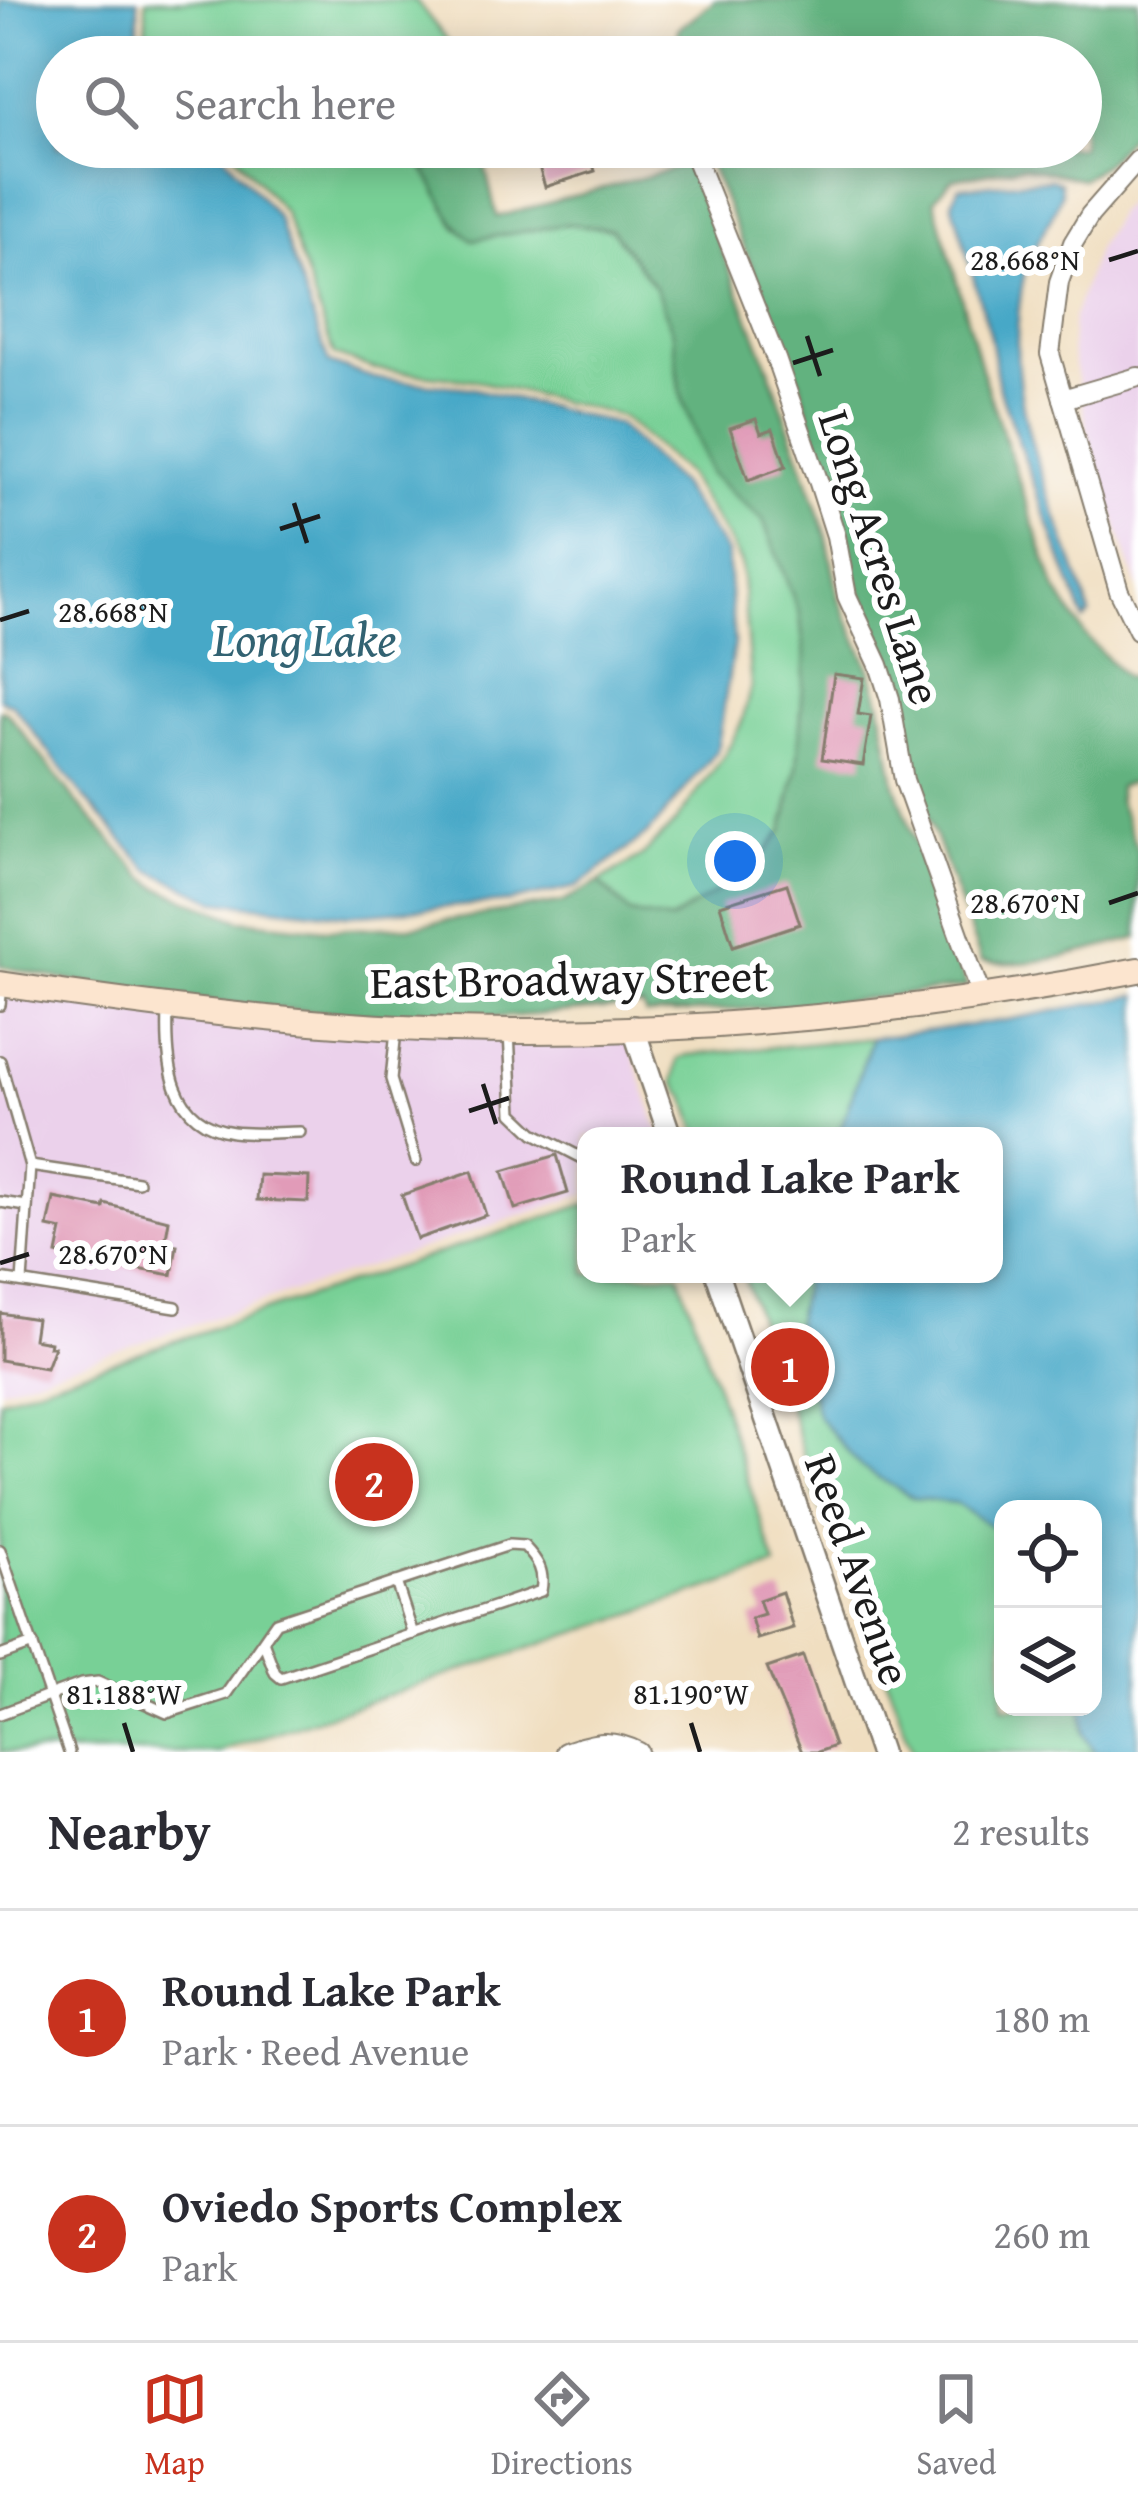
<!DOCTYPE html>
<html lang="en">
<head>
<meta charset="utf-8">
<style>
  :root { --surface:#fff; --page:#f2f2f3; --text:#2b2b33; --muted:#7c7c81; --line:#e1e1e2; --accent:#c8321e }
  body { margin:0; font-family:"Gentium Book Plus",serif; background:var(--page); color:var(--text) }
  .controls { position:absolute; right:36px; bottom:36px; display:grid; overflow:hidden; border-radius:24px; box-shadow:0 6px 30px #0003 }
  .controls button { width:108px; height:108px; display:grid; place-items:center; padding:0; border:0; border-bottom:3px solid var(--line); background:var(--surface); color:var(--text); font:60px sans-serif }
  .you { position:absolute; left:735px; top:861px; width:42px; height:42px; margin:-30px; border:9px solid #fff; border-radius:50%; background:#1a73e8; box-shadow:0 0 0 18px #1a73e833 }
  .badge { display:grid; place-items:center; width:78px; height:78px; border-radius:50%; background:var(--accent); color:#fff; font-size:39px; font-weight:700 }
  .pin { position:absolute; translate:-50% -50%; border:6px solid #fff; box-shadow:0 3px 12px #0006 }
  .popup { position:absolute; left:577px; top:1127px; width:426px; height:156px; box-sizing:border-box; display:grid; place-content:center; border-radius:24px; background:var(--surface); filter:drop-shadow(0 3px 9px #0005); font-size:39px; white-space:nowrap; color:var(--muted) }
  .popup b { font-size:45px; color:var(--text) }
  .popup::after { content:''; position:absolute; left:50%; top:100%; margin-left:-24px; border:24px solid transparent; border-top-color:var(--surface) }
  .list { margin:0; padding:0; list-style:none }
  h2 { display:flex; justify-content:space-between; align-items:center; height:156px; margin:0; padding:0 48px; font-size:51px }
  h2 small { font-size:39px; font-weight:400; color:var(--muted) }
  .list li { display:grid; grid-template-columns:78px 1fr auto; gap:36px; align-items:center; box-sizing:border-box; height:216px; padding:0 48px; border-top:3px solid var(--line) }
  .list b { display:block; font-size:45px; white-space:nowrap }
  .list p { margin:0; font-size:39px; white-space:nowrap; color:var(--muted) }
  .list em { font-size:39px; font-style:normal; color:var(--muted) }
  .icon { flex:none; width:66px; height:66px; fill:none; stroke:currentColor; stroke-width:2; stroke-linecap:round; stroke-linejoin:round }
  .map { position:relative; flex:none; width:1138px; height:1752px; overflow:hidden }
  .search { position:absolute; background:var(--surface); box-shadow:0 6px 30px #0003; left:36px; right:36px; top:36px; height:132px; display:flex; align-items:center; gap:30px; box-sizing:border-box; padding:0 42px; border-radius:66px; color:var(--muted); font-size:45px }
  .sheet { height:588px; background:var(--surface) }
  nav { display:flex; justify-content:space-around; align-items:center; box-sizing:border-box; height:168px; border-top:3px solid var(--line); background:var(--surface); font-size:33px; color:var(--muted) }
  nav a { display:grid; justify-items:center; gap:6px }
  nav .on { color:var(--accent) }
  .map>svg:first-child { display:block }
  .built { fill:#ebd1eb }
  .green { fill:#78d096; stroke:#4a7659; stroke-width:3 }
  .forest { fill:#62b27f; stroke:#3f674e; stroke-width:3 }
  .water { fill:#47a8c7; stroke:#326272; stroke-width:3 }
  .building { fill:#e19bb8 }
  .lines { fill:none; stroke-linecap:round; stroke-linejoin:round }
  .service-casing { stroke:#867d6e; stroke-width:14 }
  .minor-casing { stroke:#867d6e; stroke-width:22 }
  .tertiary-casing { stroke:#867d6e; stroke-width:26 }
  .secondary-casing { stroke:#867d6e; stroke-width:28 }
  .service { stroke:#fff; stroke-width:9 }
  .minor { stroke:#fff; stroke-width:18 }
  .tertiary { stroke:#fff; stroke-width:21 }
  .secondary { stroke:#fce5cf; stroke-width:24 }
  .ticks { fill:none; stroke:#1c1c1c; stroke-width:4.5 }
  .labels { text-anchor:middle; dominant-baseline:central; stroke-width:12; stroke-linejoin:round; paint-order:stroke }
  .street-label { font-size:45px; fill:#1c1c1c; stroke:#fff }
  .water-label { font-size:48px; font-style:italic; fill:#326272; stroke:#fff }
  .ticks-label { font-size:30px; text-anchor:middle; fill:#1c1c1c; stroke:#fff; stroke-width:12; stroke-linejoin:round; paint-order:stroke }
</style>
</head>
<body>
<div class="map">
<svg width="1138" height="1752" viewBox="0 0 1138 1752">
  <rect width="100%" height="100%" fill="#fff"/>
  <filter id="ink" filterUnits="userSpaceOnUse"><feTurbulence type="fractalNoise" baseFrequency=".00833" numOctaves="2"/><feDisplacementMap in="SourceGraphic" scale="24" xChannelSelector="R" yChannelSelector="G"/><feConvolveMatrix kernelMatrix="1 2 1 2 8 2 1 2 1" color-interpolation-filters="sRGB"/></filter>
  <filter id="wash" filterUnits="userSpaceOnUse"><feTurbulence type="fractalNoise" baseFrequency=".004" numOctaves="4" result="noise"/><feDisplacementMap in="SourceGraphic" scale="48" xChannelSelector="R" yChannelSelector="G"/><feGaussianBlur stdDeviation="2.7" result="paint"/><feColorMatrix in="noise" values="0 0 0 0 0 0 0 0 0 0 0 0 0 0 0 0 0 1.4 0 .05"/><feComposite in="paint" operator="in"/></filter>
  <g filter="url(#wash)">
    <rect width="100%" height="100%" fill="#f0dec0"/>
    <g class="built">
      <polygon points="1138,190 1138,589 1090,441 1071,349 1073,318 1096,250 1117,213"/>
      <polygon points="0,995 627,1038 660,1136 586,1136 586,1194 0,1389"/>
    </g>
    <g class="green">
      <polygon points="146,0 415,0 461,57 164,57 146,29"/>
      <polygon points="229,147 481,147 482,154 438,168 437,188 457,229 569,224 611,229 655,287 673,332 681,395 710,474 763,520 800,615 805,658 797,769 783,830 753,869 670,921 630,913 599,882 643,855 675,823 724,756 742,722 751,686 741,564 733,548 686,474 621,416 473,380 375,369 334,355 284,212"/>
      <polygon points="872,1038 838,1136 699,1136 686,1098 674,1082 678,1059 687,1055"/>
      <polygon points="586,1204 586,1274 679,1274 776,1566 217,1752 0,1752 0,1399"/>
      <polygon points="743,1274 805,1274 795,1325 913,1498 955,1503 1002,1532 1003,1707 1083,1707 1084,1734 1095,1752 913,1752 852,1583 816,1498 790,1409"/>
    </g>
    <g class="forest">
      <path d="M715,0h423v127l-34,37 -22,15 -60,-13 -70,13 -18,21 50,178 71,209 30,48 40,42 13,2v101l-20,7v13l20,51v87c-48,12 -108,32 -157,23l-59,-161 -30,-133 -39,-93 -53,-192 -98,-235h379v-90h-403v-28z"/>
      <path d="M482,154l15,63 191,-52 79,198 43,123 17,52 12,61 31,70 10,32 15,83 72,203 -156,18 -165,10 -4,-9c-66,4 -136,14 -202,12 -147,-4 -297,-19 -440,-52v-256l7,2 68,88 68,76 16,12 81,32 86,9 87,-3 150,-24 36,-20 31,31 40,8 83,-52 30,-39 14,-61 8,-111 -5,-43 -37,-95 -53,-46 -29,-79 -8,-63 -18,-45 -44,-58 -43,-5 -95,16c-25,-16 -32,-46 -49,-70z"/>
    </g>
    <g class="water">
      <polygon points="0,0 138,0 138,32 154,57 57,57 57,147 218,147 278,218 329,363 374,378 471,388 617,424 679,484 727,553 734,643 717,751 649,833 577,887 509,902 347,915 217,901 149,870 82,795 12,704 0,700"/>
      <path d="M1052,179l8,4 1,10c-7,28 -30,52 -37,83 -27,132 30,216 66,338l-6,6 -85,-231 -9,-53 -38,-134 7,-15z"/>
      <polygon points="1138,995 1138,1752 1095,1752 1084,1734 1083,1707 1093,1707 1093,1509 1003,1509 1003,1534 955,1503 913,1498 861,1467 817,1415 795,1325 805,1274 994,1274 994,1136 838,1136 872,1038 1001,1021"/>
    </g>
    <g id="blocks">
      <g class="building">
        <polygon points="533,147 588,147 595,171 545,187"/>
        <polygon points="756,419 761,433 773,429 786,466 748,480 730,428"/>
        <polygon points="834,674 864,678 858,714 871,716 863,765 822,759"/>
        <polygon points="787,884 800,924 733,946 720,905"/>
        <polygon points="557,1155 568,1193 515,1209 503,1171"/>
        <polygon points="472,1171 486,1215 417,1239 402,1195"/>
        <polygon points="259,1175 309,1177 308,1202 257,1200"/>
        <polygon points="54,1198 104,1208 105,1204 169,1220 165,1243 177,1245 172,1275 121,1266 121,1269 57,1254 62,1230 48,1227"/>
        <polygon points="0,1313 36,1319 33,1339 50,1342 49,1347 54,1347 46,1368 0,1360"/>
        <polygon points="782,1592 793,1628 757,1639 751,1618 764,1614 759,1600"/>
        <polygon points="803,1656 834,1746 818,1752 802,1752 767,1668"/>
      </g>
    </g>
  </g>
  <g filter="url(#ink)">
    <use href="#blocks" fill-opacity="0" stroke="#867d6e" stroke-width="3"/>
    <g class="lines">
      <defs>
        <g id="service">
          <polyline points="0,1005 2,985"/>
          <path d="M168,1011c-2,50 1,112 65,121 21,3 45,0 67,0"/>
          <polyline points="396,1031 391,1079 416,1161"/>
          <polyline points="509,1032 513,1113 534,1133 586,1160"/>
          <polyline points="0,1061 30,1166 22,1282"/>
          <polyline points="30,1166 138,1182"/>
          <polyline points="0,1202 27,1206"/>
          <polyline points="0,1279 176,1307"/>
          <polyline points="0,1550 69,1752"/>
          <polyline points="396,1582 413,1634"/>
          <polyline points="0,1656 33,1644"/>
          <path d="M0,1714l81,-30 17,-2 69,31 59,-19 50,-72 233,-77 15,1c14,15 21,25 17,45l-260,87 -6,-5 -12,-32"/>
        </g>
        <g id="minor">
          <polyline points="691,147 776,359 819,483 836,536 847,596 879,665 890,699 904,780 981,996"/>
          <polyline points="1138,160 1090,215 1073,243 1059,282 1050,354 1119,591 1138,630"/>
          <polyline points="1063,399 1138,377"/>
          <path d="M565,1752c30,-10 46,-14 74,0"/>
        </g>
        <g id="tertiary">
          <polyline points="633,1027 670,1136"/>
          <polyline points="717,1274 880,1752"/>
        </g>
        <path id="secondary" d="M0,984c149,22 301,42 452,46 228,6 462,-16 686,-60"/>
      </defs>
      <use href="#service" class="service-casing"/>
      <use href="#minor" class="minor-casing"/>
      <use href="#tertiary" class="tertiary-casing"/>
      <use href="#secondary" class="secondary-casing"/>
      <use href="#service" class="service"/>
      <use href="#minor" class="minor"/>
      <use href="#tertiary" class="tertiary"/>
      <use href="#secondary" class="secondary"/>
    </g>
  </g>
  <path class="ticks" d="M1109,260l29,-9M807,336l13,40M793,363l40,-13M294,503l13,40M280,529l40,-13M0,620l29,-9M1109,903l29,-10M483,1084l13,40M469,1111l40,-13M0,1263l29,-9M124,1723l9,29M691,1723l9,29"/>
  <g class="labels">
    <g class="street-label">
      <text transform="translate(881 557) rotate(72)">Long Acres Lane</text>
      <text transform="translate(569 978) rotate(-1)">East Broadway Street</text>
      <text transform="translate(859 1569) rotate(71)">Reed Avenue</text>
    </g>
    <g class="water-label">
      <text x="305" y="638">Long Lake</text>
    </g>
  </g>
  <g class="ticks-label">
    <text x="1025" y="270">28.668°N</text>
    <text x="113" y="622">28.668°N</text>
    <text x="1025" y="913">28.670°N</text>
    <text x="113" y="1264">28.670°N</text>
    <text x="124" y="1704">81.188°W</text>
    <text x="691" y="1704">81.190°W</text>
  </g>
</svg>
<div class="controls">
<button><svg class="icon" aria-label="locate" viewBox="0 0 24 24"><circle cx="12" cy="12" r="6"/><path d="M12 2v4M12 18v4M2 12h4M18 12h4"/></svg></button>
<button><svg class="icon" aria-label="layers" viewBox="0 0 24 24"><path d="M12 4l9 5-9 5-9-5zM3 14l9 5 9-5"/></svg></button>
</div>
<div class="you"></div>
<div class="pin badge" style="left:790px;top:1367px">1</div>
<div class="popup"><b>Round Lake Park</b>Park</div>
<div class="pin badge" style="left:374px;top:1482px">2</div>
<div class="search"><svg class="icon" aria-label="search" viewBox="0 0 24 24"><circle cx="10" cy="10" r="6"/><path d="M15 15l6 6"/></svg>Search here</div>
</div>
<section class="sheet">
<h2>Nearby<small>2 results</small></h2>
<ul class="list">
<li><span class="badge">1</span><div><b>Round Lake Park</b><p>Park · Reed Avenue</p></div><em>180 m</em></li>
<li><span class="badge">2</span><div><b>Oviedo Sports Complex</b><p>Park</p></div><em>260 m</em></li>
</ul>
</section>
<nav>
<a class="on"><svg class="icon" aria-label="map" viewBox="0 0 24 24"><path d="M3 6l6-2 6 2 6-2v14l-6 2-6-2-6 2zM9 4v14M15 6v14"/></svg>Map</a>
<a><svg class="icon" aria-label="directions" viewBox="0 0 24 24"><path d="M12 3l9 9-9 9-9-9zM9 14v-3h6M13 9l2 2-2 2"/></svg>Directions</a>
<a><svg class="icon" aria-label="saved" viewBox="0 0 24 24"><path d="M7 4h10v16l-5-4-5 4z"/></svg>Saved</a>
</nav>
</body>
</html>
